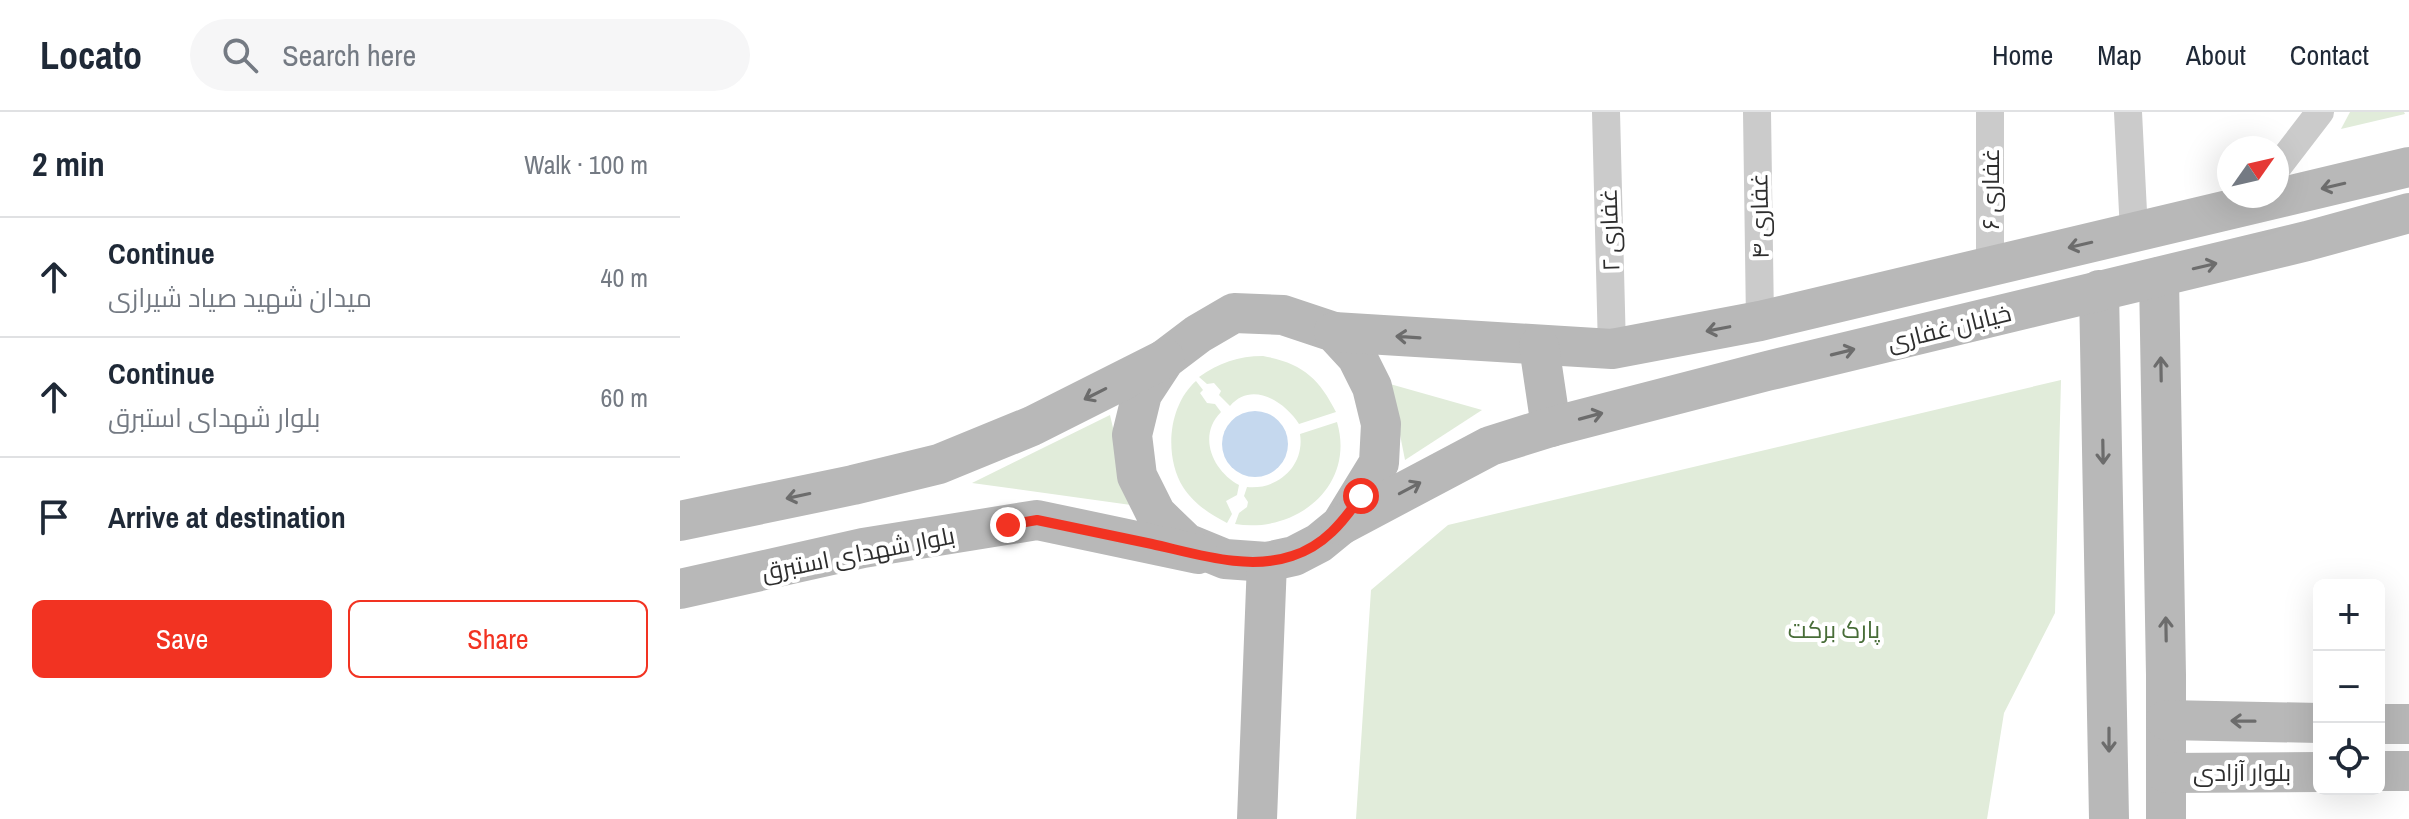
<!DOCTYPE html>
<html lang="en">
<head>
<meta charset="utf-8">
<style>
  :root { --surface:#fff; --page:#f6f6f7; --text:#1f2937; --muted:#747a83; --line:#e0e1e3; --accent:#f23322 }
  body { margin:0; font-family:"Archivo Narrow",Cairo,sans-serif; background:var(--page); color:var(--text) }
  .controls { position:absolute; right:24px; bottom:24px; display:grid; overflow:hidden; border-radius:12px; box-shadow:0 8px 32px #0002 }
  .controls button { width:72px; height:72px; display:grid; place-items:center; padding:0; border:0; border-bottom:2px solid var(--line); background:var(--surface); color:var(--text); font:40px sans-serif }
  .compass { position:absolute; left:1537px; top:24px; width:72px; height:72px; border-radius:50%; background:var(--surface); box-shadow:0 8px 32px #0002; rotate:56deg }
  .stop { position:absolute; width:24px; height:24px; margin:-18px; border:6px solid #f23322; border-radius:50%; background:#fff }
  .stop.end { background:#f23322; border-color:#fff; box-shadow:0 2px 8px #0008 }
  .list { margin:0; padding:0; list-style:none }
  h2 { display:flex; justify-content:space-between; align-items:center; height:104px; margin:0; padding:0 32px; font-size:34px }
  h2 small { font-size:26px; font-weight:400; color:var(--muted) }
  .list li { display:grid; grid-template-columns:52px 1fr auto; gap:24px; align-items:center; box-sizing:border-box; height:120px; padding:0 32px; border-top:2px solid var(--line) }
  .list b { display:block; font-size:30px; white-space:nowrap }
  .list p { margin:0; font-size:26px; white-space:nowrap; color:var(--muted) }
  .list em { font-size:26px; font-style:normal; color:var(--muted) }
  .actions { display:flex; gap:16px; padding:24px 32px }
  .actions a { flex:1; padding:18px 0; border:2px solid var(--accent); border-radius:12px; text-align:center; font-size:28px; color:var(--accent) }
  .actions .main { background:var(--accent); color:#fff }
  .icon { flex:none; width:44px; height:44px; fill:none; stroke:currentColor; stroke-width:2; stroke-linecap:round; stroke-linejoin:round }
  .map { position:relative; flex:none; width:1729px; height:707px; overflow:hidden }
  header { display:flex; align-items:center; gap:48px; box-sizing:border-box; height:112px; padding:0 40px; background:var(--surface); border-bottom:2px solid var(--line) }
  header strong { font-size:38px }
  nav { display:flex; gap:44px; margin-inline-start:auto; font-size:28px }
  .search { width:560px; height:72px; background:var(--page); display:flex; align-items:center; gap:20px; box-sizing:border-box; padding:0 28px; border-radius:44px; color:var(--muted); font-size:30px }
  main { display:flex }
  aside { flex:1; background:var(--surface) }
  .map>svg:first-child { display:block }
  .green { fill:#e1ecda }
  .water { fill:#c5d8ee }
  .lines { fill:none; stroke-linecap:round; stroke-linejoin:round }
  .street { stroke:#cbcbcb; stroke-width:28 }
  .secondary { stroke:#b8b8b8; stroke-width:40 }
  .oneway { stroke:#6c6c6c }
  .route { stroke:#f23322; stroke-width:10 }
  .labels { text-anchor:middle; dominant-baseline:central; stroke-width:8; stroke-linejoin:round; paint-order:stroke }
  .street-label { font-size:24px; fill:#2e2e2e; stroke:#fff }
  .park-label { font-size:24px; fill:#486d38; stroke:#fff }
</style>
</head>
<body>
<header>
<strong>Locato</strong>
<div class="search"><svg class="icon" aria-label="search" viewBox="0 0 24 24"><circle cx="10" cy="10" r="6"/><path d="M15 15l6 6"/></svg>Search here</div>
<nav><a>Home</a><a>Map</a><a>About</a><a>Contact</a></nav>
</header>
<main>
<aside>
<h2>2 min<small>Walk · 100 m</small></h2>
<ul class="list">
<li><svg class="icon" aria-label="ahead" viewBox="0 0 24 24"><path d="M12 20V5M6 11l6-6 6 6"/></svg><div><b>Continue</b><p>میدان شهید صیاد شیرازی</p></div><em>40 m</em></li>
<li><svg class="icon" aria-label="ahead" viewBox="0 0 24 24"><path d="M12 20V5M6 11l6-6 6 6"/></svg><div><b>Continue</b><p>بلوار شهدای استبرق</p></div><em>60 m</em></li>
<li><svg class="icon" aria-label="arrive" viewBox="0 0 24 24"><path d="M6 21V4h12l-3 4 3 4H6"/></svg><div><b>Arrive at destination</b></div></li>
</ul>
<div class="actions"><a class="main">Save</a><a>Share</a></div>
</aside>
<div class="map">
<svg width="1729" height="707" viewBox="0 0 1729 707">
  <rect width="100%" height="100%" fill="#fff"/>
  <g class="green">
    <polygon points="1670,0 1724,0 1725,2 1661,17"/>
    <path d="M583,244c39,7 56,22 73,56l-37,12c-14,-22 -47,-44 -69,-18l-11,-11 2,-4 -7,-8 -7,1 -8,-7c20,-14 39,-21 64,-21z"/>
    <polygon points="1381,268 1375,501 1324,601 1307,707 676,707 691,478 768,413"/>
    <path d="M516,269l7,9 -3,3 7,10 8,1 6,8c-24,24 -8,59 18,73l-2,10 -11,6 6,13 -5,9c-17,-9 -33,-19 -44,-36 -19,-31 -15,-81 13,-106z"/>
    <polygon points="710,272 802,298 725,348"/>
    <polygon points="430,303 451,393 292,371"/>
    <path d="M657,310c19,65 -42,112 -102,102l4,-11 8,-6 1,-5 -4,-6 3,-9c31,3 58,-21 53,-53z"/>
  </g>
  <circle class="water" cx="575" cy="332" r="33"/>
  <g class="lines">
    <g class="street">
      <polyline points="926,0 932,237"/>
      <polyline points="1077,0 1080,209"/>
      <polyline points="1310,0 1310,154"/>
      <polyline points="1448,0 1454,120"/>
      <polyline points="1597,56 1640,0"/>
    </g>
    <g class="secondary">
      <polyline points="1479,165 1486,563 1486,707"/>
      <polyline points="1419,178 1429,707"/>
      <polygon points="554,201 603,203 654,220 677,245 692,275 701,312 699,351 661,413 639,431 614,444 587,450 545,447 506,431 476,402 457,364 452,323 462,282 485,247 518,222"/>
      <polyline points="654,220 932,237 1080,209 1729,55"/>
      <polyline points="859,234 871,315"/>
      <polyline points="0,409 173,373 259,352 352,314 485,247"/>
      <polyline points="661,413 810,334 871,315 1087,259 1627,129 1729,101"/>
      <polyline points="0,477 183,436 357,408 518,442"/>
      <polyline points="1486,608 1639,611"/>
      <polyline points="1699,612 1729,612"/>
      <polyline points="1699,659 1729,659"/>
      <polyline points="1486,661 1639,660"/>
      <polyline points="577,707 587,450"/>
    </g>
  </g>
  <defs><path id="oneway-shaft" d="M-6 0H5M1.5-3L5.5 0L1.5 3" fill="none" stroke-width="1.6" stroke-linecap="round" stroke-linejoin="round" transform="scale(2)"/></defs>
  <g class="oneway">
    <use href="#oneway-shaft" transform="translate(1653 74) rotate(167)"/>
    <use href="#oneway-shaft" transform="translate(1400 133) rotate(167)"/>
    <use href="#oneway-shaft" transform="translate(1525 154) rotate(-13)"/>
    <use href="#oneway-shaft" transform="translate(1038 217) rotate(169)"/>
    <use href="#oneway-shaft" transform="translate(728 225) rotate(-176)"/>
    <use href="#oneway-shaft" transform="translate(1163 240) rotate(-14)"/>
    <use href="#oneway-shaft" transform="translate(1481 257) rotate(-91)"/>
    <use href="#oneway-shaft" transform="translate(415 282) rotate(153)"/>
    <use href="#oneway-shaft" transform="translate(911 304) rotate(-15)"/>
    <use href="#oneway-shaft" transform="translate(1423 340) rotate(89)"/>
    <use href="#oneway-shaft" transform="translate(730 376) rotate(-28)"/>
    <use href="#oneway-shaft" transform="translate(118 384) rotate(168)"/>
    <use href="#oneway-shaft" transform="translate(1486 517) rotate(-91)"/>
    <use href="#oneway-shaft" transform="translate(1563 609) rotate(-179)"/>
    <use href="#oneway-shaft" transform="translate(1429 628) rotate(90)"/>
  </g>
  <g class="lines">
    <path class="route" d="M328,413l29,-5c39,8 77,16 115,24 45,10 96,27 140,12 32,-10 51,-34 69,-60"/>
  </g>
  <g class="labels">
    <g class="street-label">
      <text transform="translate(1310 77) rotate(-90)">غفاری ۶</text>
      <text transform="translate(1079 104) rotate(-91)">غفاری ۴</text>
      <text transform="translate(929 118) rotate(-92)">غفاری ۲</text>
      <text transform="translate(1269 215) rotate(-14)">خیابان غفاری</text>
      <text transform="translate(178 441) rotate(-11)">بلوار شهدای استبرق</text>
      <text x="1562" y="660">بلوار آزادی</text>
    </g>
    <g class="park-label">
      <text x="1154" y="517">پارک برکت</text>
    </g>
  </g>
</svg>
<div class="controls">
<button>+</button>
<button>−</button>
<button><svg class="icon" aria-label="locate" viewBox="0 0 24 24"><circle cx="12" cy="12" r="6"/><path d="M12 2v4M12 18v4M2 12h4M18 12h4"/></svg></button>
</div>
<svg class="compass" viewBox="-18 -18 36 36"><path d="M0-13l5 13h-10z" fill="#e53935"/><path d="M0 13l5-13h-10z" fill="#747a83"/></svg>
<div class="stop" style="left:681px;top:384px"></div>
<div class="stop end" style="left:328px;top:413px"></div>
</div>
</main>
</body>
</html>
